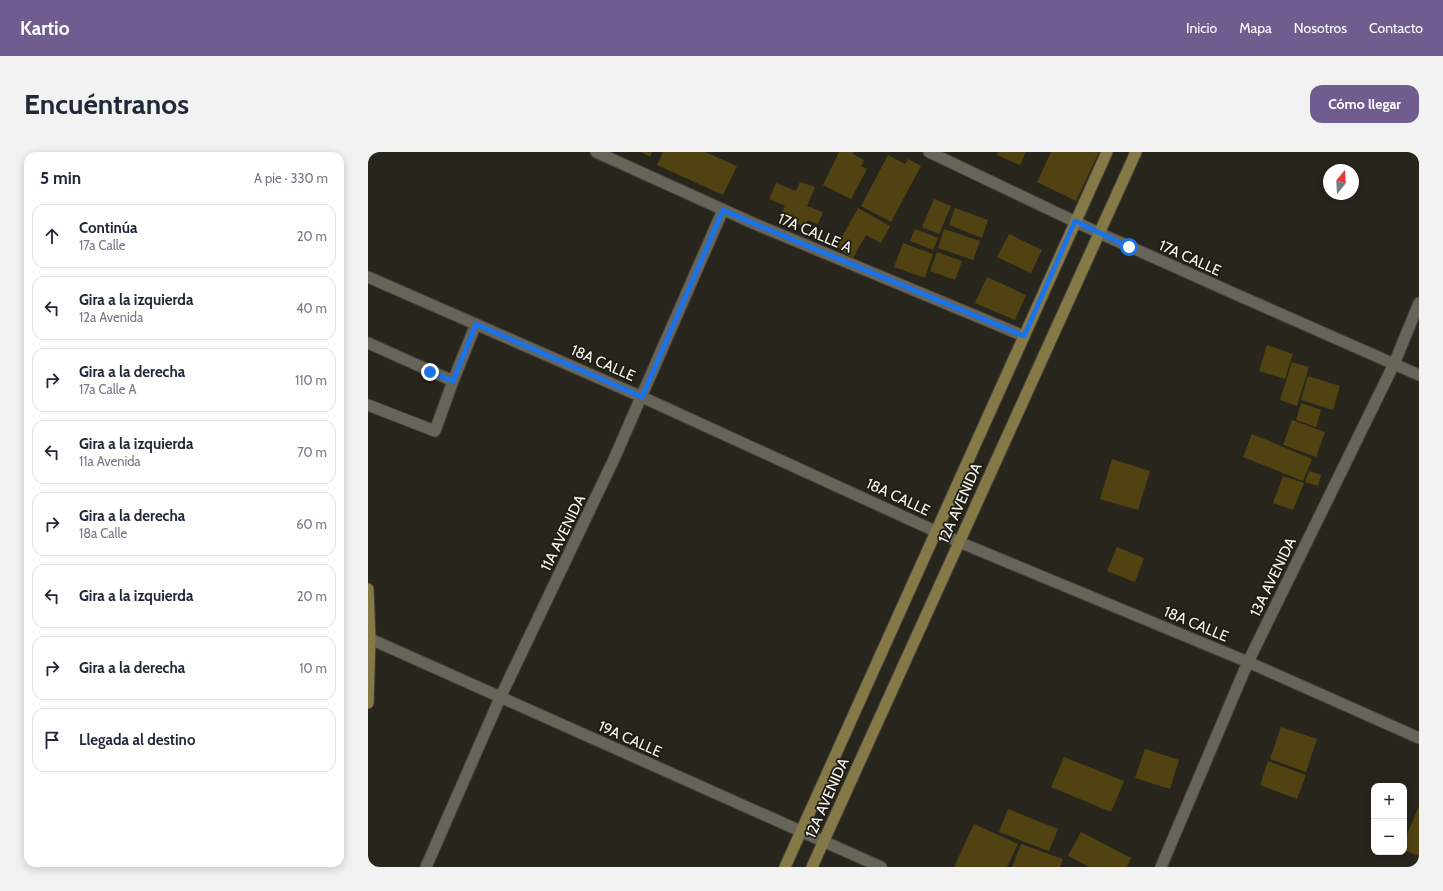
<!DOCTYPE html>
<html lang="es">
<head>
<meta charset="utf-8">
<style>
  :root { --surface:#fff; --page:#f2f2f3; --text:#1f2937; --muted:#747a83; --line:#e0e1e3; --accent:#705d90 }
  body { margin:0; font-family:Cabin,sans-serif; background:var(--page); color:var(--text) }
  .controls { position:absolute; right:12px; bottom:12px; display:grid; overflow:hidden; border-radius:8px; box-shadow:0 2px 10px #0003 }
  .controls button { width:36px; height:36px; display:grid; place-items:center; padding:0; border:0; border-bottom:1px solid var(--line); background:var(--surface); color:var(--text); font:20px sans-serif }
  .compass { position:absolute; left:955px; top:12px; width:36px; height:36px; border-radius:50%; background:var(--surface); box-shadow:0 2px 10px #0003; rotate:18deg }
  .stop { position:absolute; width:12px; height:12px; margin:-9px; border:3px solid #1a73e8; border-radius:50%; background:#fff }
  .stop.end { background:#1a73e8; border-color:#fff; box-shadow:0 1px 4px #0008 }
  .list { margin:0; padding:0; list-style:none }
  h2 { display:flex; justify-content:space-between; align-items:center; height:52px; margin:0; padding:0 16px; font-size:17px }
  h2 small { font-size:13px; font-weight:400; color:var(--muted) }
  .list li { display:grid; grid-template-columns:26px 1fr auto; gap:12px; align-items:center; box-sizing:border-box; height:64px; margin:0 8px 8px; padding:0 8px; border:1px solid var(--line); border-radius:12px }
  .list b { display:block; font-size:15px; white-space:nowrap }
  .list p { margin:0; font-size:13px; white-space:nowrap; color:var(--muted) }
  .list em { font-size:13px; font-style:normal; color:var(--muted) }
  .icon { flex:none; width:22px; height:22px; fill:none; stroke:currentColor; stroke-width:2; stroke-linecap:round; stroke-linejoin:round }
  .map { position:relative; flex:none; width:1051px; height:715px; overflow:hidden; border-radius:12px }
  header { display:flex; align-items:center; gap:24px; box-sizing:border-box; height:56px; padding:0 20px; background:var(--accent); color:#fff }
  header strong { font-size:19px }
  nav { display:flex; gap:22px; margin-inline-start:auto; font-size:14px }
  .intro { display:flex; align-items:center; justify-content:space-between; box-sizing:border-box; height:96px; padding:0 24px }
  h1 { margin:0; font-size:28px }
  .button { padding:10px 18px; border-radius:12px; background:var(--accent); color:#fff; font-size:14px; font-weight:700 }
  main { display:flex; gap:24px; padding:0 24px }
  aside { flex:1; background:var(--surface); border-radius:12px; box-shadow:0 2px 10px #0003 }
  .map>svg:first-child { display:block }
  .building { fill:#504311 }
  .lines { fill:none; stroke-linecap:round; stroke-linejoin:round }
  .service-casing { stroke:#43413a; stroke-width:13 }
  .minor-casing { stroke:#43413a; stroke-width:13 }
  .secondary-casing { stroke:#43413a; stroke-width:13 }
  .service { stroke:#67645a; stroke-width:11 }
  .minor { stroke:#67645a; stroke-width:11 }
  .secondary { stroke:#857947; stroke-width:11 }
  .route { stroke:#1a73e8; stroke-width:5 }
  .labels { text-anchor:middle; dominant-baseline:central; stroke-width:3.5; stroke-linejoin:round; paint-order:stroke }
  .street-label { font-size:15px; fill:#f6f4ee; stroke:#1e1c13 }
</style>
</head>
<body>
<header>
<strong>Kartio</strong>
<nav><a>Inicio</a><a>Mapa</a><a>Nosotros</a><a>Contacto</a></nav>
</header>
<div class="intro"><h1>Encuéntranos</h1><a class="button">Cómo llegar</a></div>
<main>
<aside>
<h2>5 min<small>A pie · 330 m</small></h2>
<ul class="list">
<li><svg class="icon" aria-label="ahead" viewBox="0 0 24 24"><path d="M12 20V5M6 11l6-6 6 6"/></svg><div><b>Continúa</b><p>17a Calle</p></div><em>20 m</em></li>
<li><svg class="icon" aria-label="left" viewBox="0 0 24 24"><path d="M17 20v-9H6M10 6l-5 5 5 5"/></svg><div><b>Gira a la izquierda</b><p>12a Avenida</p></div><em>40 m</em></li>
<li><svg class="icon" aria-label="right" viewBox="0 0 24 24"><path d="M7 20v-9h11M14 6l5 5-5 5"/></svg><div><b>Gira a la derecha</b><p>17a Calle A</p></div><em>110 m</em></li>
<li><svg class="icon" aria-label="left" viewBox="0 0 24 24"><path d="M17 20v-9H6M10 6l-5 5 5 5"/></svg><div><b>Gira a la izquierda</b><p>11a Avenida</p></div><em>70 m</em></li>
<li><svg class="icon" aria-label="right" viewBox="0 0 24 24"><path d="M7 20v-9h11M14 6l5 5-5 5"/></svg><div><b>Gira a la derecha</b><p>18a Calle</p></div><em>60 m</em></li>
<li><svg class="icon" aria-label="left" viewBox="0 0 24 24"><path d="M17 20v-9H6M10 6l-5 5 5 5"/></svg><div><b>Gira a la izquierda</b></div><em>20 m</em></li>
<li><svg class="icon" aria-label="right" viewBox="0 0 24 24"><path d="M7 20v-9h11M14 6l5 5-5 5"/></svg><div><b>Gira a la derecha</b></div><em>10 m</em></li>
<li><svg class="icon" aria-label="arrive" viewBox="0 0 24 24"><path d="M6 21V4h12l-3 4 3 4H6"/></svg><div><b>Llegada al destino</b></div></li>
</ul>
</aside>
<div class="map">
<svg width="1051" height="715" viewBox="0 0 1051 715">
  <rect width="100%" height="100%" fill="#28251d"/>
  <g class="building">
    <polygon points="273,0 284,0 282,5"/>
    <polygon points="295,0 337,0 369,14 355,43 289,13"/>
    <polygon points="471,0 486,0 485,2 496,8 493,14 499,17 483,47 455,33"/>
    <polygon points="630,0 658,0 652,13 629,3"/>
    <polygon points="683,0 731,0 708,49 669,30"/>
    <polygon points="520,3 537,12 540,7 553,14 523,70 493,54"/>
    <polygon points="432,30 447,35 439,54 455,60 450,72 440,68 437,75 412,64 417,54 401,47 408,31 428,39"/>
    <polygon points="566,47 583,54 571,82 554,75"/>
    <polygon points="490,56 522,74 513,91 498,83 485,106 468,96"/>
    <polygon points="587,56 620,68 614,86 581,73"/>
    <polygon points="547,77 570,86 565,98 542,89"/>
    <polygon points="576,77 612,89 605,108 570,96"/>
    <polygon points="641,82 674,98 663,121 629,105"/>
    <polygon points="535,91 565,102 557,126 526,115"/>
    <polygon points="569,100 594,109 587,128 562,119"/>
    <polygon points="619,125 658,143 647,168 607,151"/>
    <polygon points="899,193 925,202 917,227 891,219"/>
    <polygon points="924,210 941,215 929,254 912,248"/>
    <polygon points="940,224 972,234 965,258 933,248"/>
    <polygon points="933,251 953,258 948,275 928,268"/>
    <polygon points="924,268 957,280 948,305 915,293"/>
    <polygon points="884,282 944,307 935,329 875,305"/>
    <polygon points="744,307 782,319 770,358 732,347"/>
    <polygon points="941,319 953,323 950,334 937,330"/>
    <polygon points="915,324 936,331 925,358 905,351"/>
    <polygon points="749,395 776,406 767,430 739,419"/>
    <polygon points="913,575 949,587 938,620 902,607"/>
    <polygon points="777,597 811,608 802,637 767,626"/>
    <polygon points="696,605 756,629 743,660 683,635"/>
    <polygon points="900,609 938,623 929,647 892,633"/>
    <polygon points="1051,654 1051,704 1036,698 1036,689"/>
    <polygon points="640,657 690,677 681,699 631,680"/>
    <polygon points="606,672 650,692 639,715 586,715"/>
    <polygon points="713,680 763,706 759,715 721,715 700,704"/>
    <polygon points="653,692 695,707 692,715 644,715"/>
  </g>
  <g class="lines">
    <defs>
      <g id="service">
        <polyline points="0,191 85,229"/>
        <polyline points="0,253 67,279 85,229 108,172"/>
      </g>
      <g id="minor">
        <polyline points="228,0 387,72 656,184"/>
        <polyline points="561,0 731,81 874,145 1051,223"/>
        <polyline points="0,125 274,245 591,390 880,510 1051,586"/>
        <polyline points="0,486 513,715"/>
        <polyline points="58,715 132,546 246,307 355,58"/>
        <polyline points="793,715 880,510 1026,212 1051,151"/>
      </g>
      <g id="secondary">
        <polyline points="0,437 2,486 0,551"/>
        <polyline points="417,715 739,0"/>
        <polyline points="444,715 768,0"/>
      </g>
    </defs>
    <use href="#service" class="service-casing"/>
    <use href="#minor" class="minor-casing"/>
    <use href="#secondary" class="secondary-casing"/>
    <use href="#service" class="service"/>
    <use href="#minor" class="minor"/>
    <use href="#secondary" class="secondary"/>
  </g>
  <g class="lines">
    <polyline class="route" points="62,220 85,229 108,172 274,245 355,58 387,72 656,184 707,69 761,95"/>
  </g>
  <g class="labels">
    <g class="street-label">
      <text transform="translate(447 81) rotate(23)">17A CALLE A</text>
      <text transform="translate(822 106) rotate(24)">17A CALLE</text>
      <text transform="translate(235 211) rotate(24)">18A CALLE</text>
      <text transform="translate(530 345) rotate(25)">18A CALLE</text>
      <text transform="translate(592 351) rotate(-66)">12A AVENIDA</text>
      <text transform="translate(195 381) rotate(-64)">11A AVENIDA</text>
      <text transform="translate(905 425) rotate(-64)">13A AVENIDA</text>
      <text transform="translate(828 472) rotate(23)">18A CALLE</text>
      <text transform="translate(262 587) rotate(24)">19A CALLE</text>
      <text transform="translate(459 646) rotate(-66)">12A AVENIDA</text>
    </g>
  </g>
</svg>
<div class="controls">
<button>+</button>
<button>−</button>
</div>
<svg class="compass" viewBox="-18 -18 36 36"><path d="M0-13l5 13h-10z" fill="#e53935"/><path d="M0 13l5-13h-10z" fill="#747a83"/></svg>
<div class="stop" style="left:761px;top:95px"></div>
<div class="stop end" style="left:62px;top:220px"></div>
</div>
</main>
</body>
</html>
